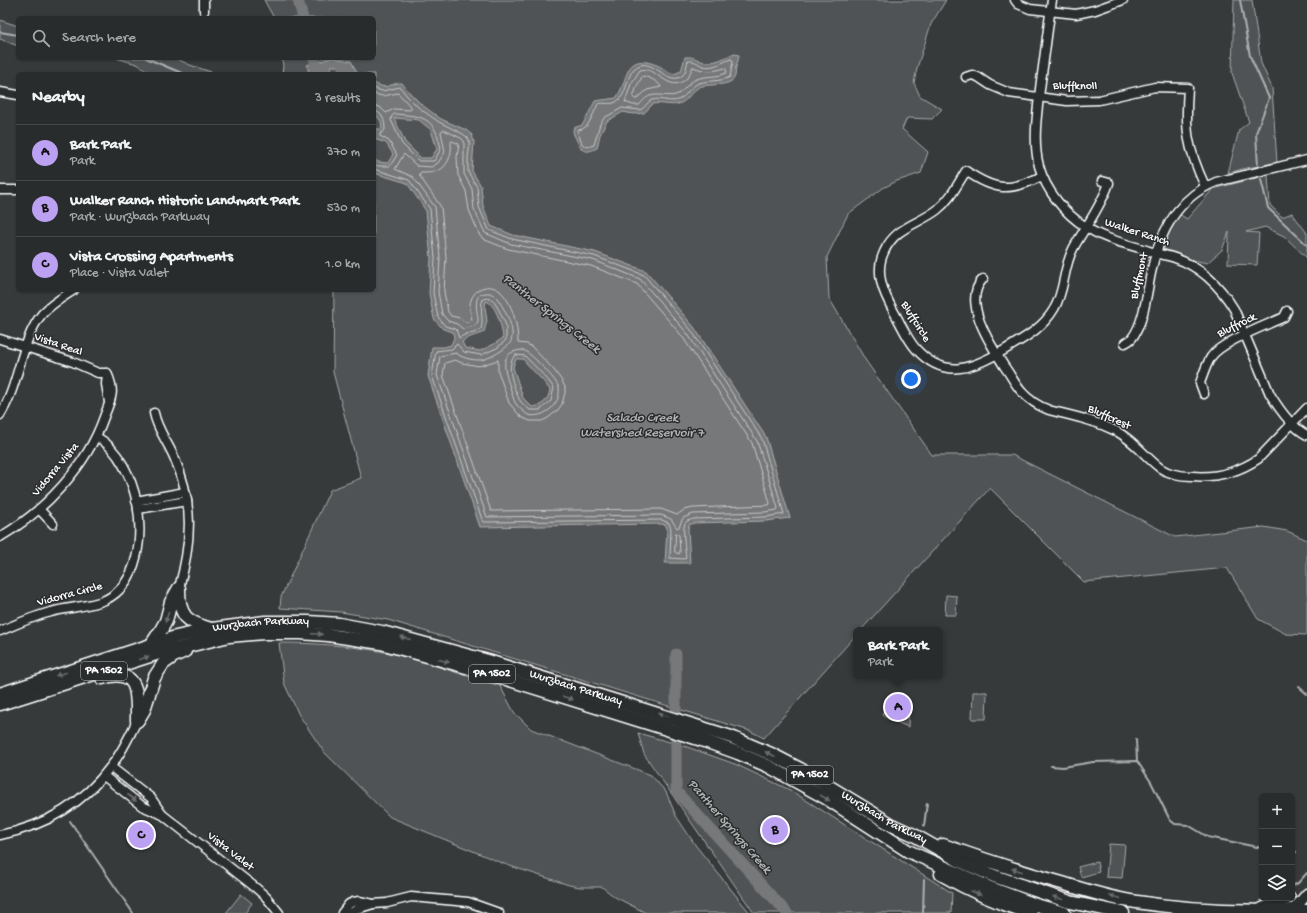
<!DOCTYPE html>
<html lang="en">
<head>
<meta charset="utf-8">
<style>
  :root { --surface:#292c2c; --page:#313434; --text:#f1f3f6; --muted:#a5a7a9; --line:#454848; --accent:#bca0f2 }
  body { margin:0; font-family:"Gochi Hand",sans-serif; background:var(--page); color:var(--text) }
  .controls { position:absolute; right:12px; bottom:12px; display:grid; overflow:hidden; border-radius:6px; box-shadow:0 1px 3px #0004 }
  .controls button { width:36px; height:36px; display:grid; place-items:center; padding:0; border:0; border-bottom:1px solid var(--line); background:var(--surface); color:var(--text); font:20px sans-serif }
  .you { position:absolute; left:911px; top:379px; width:14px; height:14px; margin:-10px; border:3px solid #fff; border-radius:50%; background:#1a73e8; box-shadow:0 0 0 6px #1a73e833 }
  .badge { display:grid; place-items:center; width:26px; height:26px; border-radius:50%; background:var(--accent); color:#111; font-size:13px; font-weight:700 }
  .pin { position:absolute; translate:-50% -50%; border:2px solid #fff; box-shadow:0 1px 4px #0006 }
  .popup { position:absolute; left:853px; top:627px; width:90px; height:52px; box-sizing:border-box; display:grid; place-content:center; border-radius:6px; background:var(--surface); filter:drop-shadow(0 1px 3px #0005); font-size:13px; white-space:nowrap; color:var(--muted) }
  .popup b { font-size:15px; color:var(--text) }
  .popup::after { content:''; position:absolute; left:50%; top:100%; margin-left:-8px; border:8px solid transparent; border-top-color:var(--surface) }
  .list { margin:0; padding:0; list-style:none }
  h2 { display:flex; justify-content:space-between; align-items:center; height:52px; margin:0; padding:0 16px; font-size:17px }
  h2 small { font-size:13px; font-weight:400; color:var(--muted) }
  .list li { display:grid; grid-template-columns:26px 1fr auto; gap:12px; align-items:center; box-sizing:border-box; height:56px; padding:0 16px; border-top:1px solid var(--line) }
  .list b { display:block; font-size:15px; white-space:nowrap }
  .list p { margin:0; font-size:13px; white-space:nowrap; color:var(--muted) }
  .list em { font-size:13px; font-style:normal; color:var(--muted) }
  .icon { flex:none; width:22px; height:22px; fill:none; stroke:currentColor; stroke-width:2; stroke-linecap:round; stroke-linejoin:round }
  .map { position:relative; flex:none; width:1307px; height:913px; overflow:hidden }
  .search { position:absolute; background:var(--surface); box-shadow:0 1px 3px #0004; left:16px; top:16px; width:360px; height:44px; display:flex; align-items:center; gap:10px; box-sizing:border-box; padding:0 14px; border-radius:6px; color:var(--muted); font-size:15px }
  .panel { position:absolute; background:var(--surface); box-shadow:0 1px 3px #0004; left:16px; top:72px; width:360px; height:220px; border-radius:6px }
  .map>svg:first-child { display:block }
  .green { fill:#505354; stroke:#a8a9aa }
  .water { fill:#767879; stroke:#adaeaf; fill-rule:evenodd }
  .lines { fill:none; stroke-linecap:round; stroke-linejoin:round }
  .shore { stroke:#c8c9c9; stroke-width:1 }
  .stream { stroke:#adaeaf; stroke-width:2 }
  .river { stroke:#767879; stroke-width:11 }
  .minor-casing { stroke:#fff; stroke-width:11 }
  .major-casing { stroke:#fff; stroke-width:13 }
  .highway-casing { stroke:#fff; stroke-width:15 }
  .minor { stroke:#2a2d2e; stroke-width:8 }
  .major { stroke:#2a2d2e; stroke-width:10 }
  .highway { stroke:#2a2d2e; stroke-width:12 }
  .oneway { fill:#6a6c6d }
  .labels { text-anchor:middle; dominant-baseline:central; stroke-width:3; stroke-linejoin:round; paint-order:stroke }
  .shield { fill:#2a2d2e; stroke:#bfc0c0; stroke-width:1 }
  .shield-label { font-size:11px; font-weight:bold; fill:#fff }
  .street-label { font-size:12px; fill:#fff; stroke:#2a2d2e }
  .water-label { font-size:13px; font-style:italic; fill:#b4b5b5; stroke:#2a2d2e }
</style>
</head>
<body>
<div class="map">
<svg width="1307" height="913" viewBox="0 0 1307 913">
  <rect width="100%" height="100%" fill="#373a3b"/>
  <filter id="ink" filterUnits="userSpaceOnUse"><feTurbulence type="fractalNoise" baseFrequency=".025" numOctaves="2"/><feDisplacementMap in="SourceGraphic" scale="8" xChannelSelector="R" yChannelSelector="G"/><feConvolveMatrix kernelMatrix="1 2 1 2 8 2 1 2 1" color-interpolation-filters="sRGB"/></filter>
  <g filter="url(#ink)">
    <g class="green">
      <polygon points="264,0 946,0 931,24 917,68 914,83 920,96 942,109 932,119 907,118 902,129 928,152 921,173 897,181 883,188 848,214 827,257 829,298 866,361 932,455 1012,455 1175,537 1264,527 1287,531 1307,540 1307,635 1286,634 1258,619 1227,568 1084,582 990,488 861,630 856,630 856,635 764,738 750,731 388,620 341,612 280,608 281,597 330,490 361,478 333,372 334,290 374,290 374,74 282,74 283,66 282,58 374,58 374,18 274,18"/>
      <polygon points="1234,0 1252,0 1261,63 1272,88 1277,163 1246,168 1228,173 1239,130 1249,122 1232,73"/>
      <polygon points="0,20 18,26 18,46 0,39"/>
      <polygon points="116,58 175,58 190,65 217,74 153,74 137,64"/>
      <polygon points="1268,175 1270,205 1282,217 1292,213 1307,233 1307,258 1284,236 1265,227 1246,232 1259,233 1257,265 1228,264 1229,232 1222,250 1207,263 1193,260 1164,249 1170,227 1179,214 1187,219 1213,189"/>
      <polygon points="946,595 957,596 956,615 945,615"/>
      <path d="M279,643c39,0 77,3 116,11 35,9 70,22 105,32l14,26 17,17 120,46 15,17 10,24 20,30 54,67h-104l-31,-16 -13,-10h-22l-11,-2 -62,-20 -117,-48 -66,-65 -25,-37 -15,-32z"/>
      <polygon points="973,692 987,692 986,719 972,719"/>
      <polygon points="898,697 909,701 908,727 883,716 882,714"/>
      <polygon points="638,733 687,747 735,764 790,790 952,893 951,913 754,913 644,754"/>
      <polygon points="1109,844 1125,845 1122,878 1106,877"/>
      <polygon points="1097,862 1099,872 1081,877 1078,867"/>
      <polygon points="241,894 252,903 245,913 226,913"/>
    </g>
    <g class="water">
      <path d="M735,54l4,1c0,4 -2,7 -3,12 -1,3 0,6 -1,9 -3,12 -27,7 -36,11 -7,4 -10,11 -16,15 -9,6 -20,0 -30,2l-9,9 -11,1 -10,-2 -16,9 -7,14 -3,13c-13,7 -16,2 -21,-9 -2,-4 -3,-6 -3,-10 3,-3 5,-2 9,-4 2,-2 11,-20 13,-24l21,-3c13,-17 7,-45 38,-34 8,2 13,8 20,10l7,-3 4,-14c12,-1 13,5 22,5 10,1 19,-6 28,-8z"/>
      <polygon points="332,58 351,61 358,74 343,74 337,66 331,66 332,74 309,74 307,65"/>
      <path d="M374,83c15,8 14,0 28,0l8,10 12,12 19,14 25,11 6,5 2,7 -2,29 9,15 2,20 8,20 22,9 82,17 51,19 48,56 72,110 24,81 -24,3 -72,2 -5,2 -1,4 2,34h-25l2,-34 -1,-4 -5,-1 -181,3 -52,-151 4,-29h12l7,-2 3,-7 -1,-6 -10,-3 -9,-10 -5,-26 2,-35 -5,-47 -19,-28 -33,-10v-14l4,3 10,1 5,-9 -7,-11 -12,-4v-10h8l-1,-8 -7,-8zM394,118l25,2 12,10 6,19 -6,9h-10l-16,-16zM486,301c11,4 16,27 17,37l-9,6 -14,7 -15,-3 -3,-6c7,-6 14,-6 22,-10l3,-11 -2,-14zM516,359h7c8,11 19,19 27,31 -2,10 -7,16 -18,17l-9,-9 -10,-31z"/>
    </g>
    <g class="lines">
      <g class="shore">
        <path d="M731,59l2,2 -3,16c-10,5 -20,3 -31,6 -8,3 -12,12 -19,16 -9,5 -19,-2 -28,1 -5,2 -7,8 -12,10l-18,-2 -18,10 -4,6 -6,21 -7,2 -5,-3 -5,-14c3,0 5,-1 7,-2 5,-2 11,-18 14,-24 6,-2 13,1 18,-2 13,-7 9,-30 22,-36 16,-8 31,22 45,9 4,-4 3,-10 5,-14 7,-1 10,3 15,5 10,3 19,-4 28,-7z"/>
        <path d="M693,67c14,5 18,5 32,1l2,4c-7,6 -21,3 -30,7 -9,3 -12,11 -19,15 -6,4 -19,-1 -28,2 -4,1 -8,6 -11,9h-6l-8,-3 6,-18 9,-14c17,-5 29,26 47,8 3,-3 4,-8 6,-11z"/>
        <path d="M643,76c7,2 15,5 18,11l-14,3 -10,9h-2l-2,-2 4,-11z"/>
        <path d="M374,88l8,3 18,-4 7,9 12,12 20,14 24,12 5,4 2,5 -2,14v15l9,15 2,20 10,23 23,9 82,17 50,19 47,55 71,109 22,75 -19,3 -71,2c-3,1 -7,1 -9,4 -3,7 0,26 1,34l-2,2 -14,-1 1,-29 -2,-6 -7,-3 -179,2 -51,-146 4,-25 16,-2 5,-5 7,8 17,3 16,-7 9,-8v-15l-7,-15 -6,-10 -6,-2 -4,1c-4,10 1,20 -2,30l-7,4 -8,1 -7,4 -3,-9 -11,-3 -7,-9 -5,-24 2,-35 -5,-49 -21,-29 -35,-11"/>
        <polyline points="374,94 383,96 398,93 412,108 410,110 394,109 386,113 380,107 374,106"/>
        <path d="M374,111c9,1 11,11 11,19l-5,4v2l9,5 8,14 -7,11h-13l-3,-2"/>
        <path d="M395,114c30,2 40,4 46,35l-7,12h-15l-17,-17 -11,-24 1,-4z"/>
        <path d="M444,130l17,8 3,3v33l8,15 2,20 11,24 26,11 82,16 47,19 47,54 70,108 21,67 -1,2 -12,2 -72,2 -10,4 -4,9 -2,1 -6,-9 -10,-4 -174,2 -50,-142 3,-19 16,-3c6,5 15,7 24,7 7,0 29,-12 31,-19 5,-12 -7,-33 -14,-43 -3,-3 -7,-6 -11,-5 -15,1 -8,19 -8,27 0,3 -2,4 -3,6l-12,3 -6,-5 -9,-3 -6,-7 -4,-22 2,-34 -5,-51 -22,-30 -18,-8 9,-15 13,12 14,1 7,-4 7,-11 -4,-20z"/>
        <path d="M452,141l7,3 -2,13 1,18 8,16 3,19 11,26 5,4 23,9 83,17 46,18 45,52 70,107 18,60 -1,2 -76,3 -9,2 -7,5 -16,-6 -170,2 -48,-136 2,-12 10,-3 7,3 17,3 19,-6v11l11,32 12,14 9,4h12l6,-3 10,-8 4,-6 3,-11v-6l-3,-6 -8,-11 -22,-23 -5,-3 -9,-1c0,-16 -5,-40 -18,-52 -13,-10 -28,-1 -30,13 -1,5 1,11 2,16l-2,2h-5l-5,-4 -9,-2 -3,-4 -4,-20 2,-35 -5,-50 -22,-32 2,-2c4,0 9,0 13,-1 13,-2 19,-18 17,-29z"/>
        <path d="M523,350c7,2 35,31 36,38 2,17 -16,31 -31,27 -4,-3 -9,-7 -12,-11 -3,-4 -4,-12 -6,-17 -6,-17 -12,-36 13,-37z"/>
        <path d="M516,355l9,1c10,11 21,20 29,32l-3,13 -11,9h-10c-4,-3 -9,-7 -11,-11 -5,-11 -15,-36 -3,-44z"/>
        <polygon points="676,533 679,535 680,552 679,554 675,552"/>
      </g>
      <g class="stream">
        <polyline points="1240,0 1250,56 1269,98 1256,133 1258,167"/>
        <polyline points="0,32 18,35"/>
        <polyline points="146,58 184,74"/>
        <polyline points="1261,179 1268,208 1307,245"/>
        <polyline points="1299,687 1307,694"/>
        <polyline points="1136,740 1137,761"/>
        <polyline points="1051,766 1063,767 1093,762 1137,761 1151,782 1170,820 1175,824 1188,825 1208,837 1262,848"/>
        <polyline points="70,821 133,913"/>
        <polyline points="924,826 927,803"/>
        <polyline points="1292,850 1296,852"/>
        <polyline points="1292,886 1298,883 1307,873"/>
        <polyline points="1260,901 1268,898"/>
        <polyline points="923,913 924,879"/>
      </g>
      <g class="river">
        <polyline points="298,0 303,18"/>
        <polyline points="314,58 318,74"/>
        <polyline points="676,654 676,791 787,913"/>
      </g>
      <defs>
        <g id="minor">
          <polyline points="204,0 204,11"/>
          <polyline points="1015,0 1018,4 1030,9 1076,14 1095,10 1123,0"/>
          <path d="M1052,0c-4,27 -7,54 -11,81 -3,26 -9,59 -2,85 7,25 26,48 47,61 19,13 42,17 63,24 8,3 17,4 26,7 26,9 45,28 59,51l36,85c9,15 21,33 37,41"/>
          <path d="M966,77l6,-2 6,2 12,8 19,8 58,8 32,-1 56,-13 33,1c-3,42 -1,59 17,98"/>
          <polyline points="0,92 18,95"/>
          <path d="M1042,176c-32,16 -47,15 -76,-5 -9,14 -16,29 -29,39 -20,15 -42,17 -53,42 -10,21 0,42 10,60 7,12 13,27 22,37 29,32 58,19 90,0 18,-11 36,-20 48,-40 11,-18 9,-41 19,-60 12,-22 28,-42 36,-66l-7,-2"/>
          <polyline points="0,190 18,190"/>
          <path d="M983,279c-22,22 8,66 21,87 6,8 11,18 17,25 8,9 17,15 28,19 23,6 45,10 67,21 19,10 28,25 44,37 9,6 21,8 32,8 24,2 45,-3 66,-17l49,-51"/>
          <polyline points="0,339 73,362 98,373 107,373"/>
          <path d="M1125,343c2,-1 6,-3 7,-5 12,-15 15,-46 19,-65 8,-39 25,-75 65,-91l91,-22"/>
          <polyline points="107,374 106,384 109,402"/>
          <path d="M1204,394l-4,-11c3,-8 6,-18 11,-26 10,-15 54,-31 73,-40l3,-6"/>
          <path d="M154,413c3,16 13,28 20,44 20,45 18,84 5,131"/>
          <path d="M0,415c20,-31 20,-74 42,-101 9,-10 21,-17 32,-24"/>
          <polyline points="136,501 185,492"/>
          <polyline points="39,509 53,524"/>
          <polyline points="138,509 187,501"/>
          <path d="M0,537c45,-26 87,-71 104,-120 7,-19 12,-24 3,-44"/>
          <path d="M0,631c17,-7 34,-15 51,-19 18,-5 37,-5 54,-12 34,-16 38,-64 32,-97 -5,-24 -18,-54 -40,-66"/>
          <polyline points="111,767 151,798 162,814"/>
          <polyline points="104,776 142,806 163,815 256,888 266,897 279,913"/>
          <path d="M0,835c45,-9 84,-32 111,-69 11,-13 18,-30 26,-45"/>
          <polyline points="342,913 349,904 353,902 359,901 373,904 387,903 411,897 468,902 499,913"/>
          <polyline points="351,913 357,909 373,904"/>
        </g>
        <g id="major">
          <polyline points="1262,908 1290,898"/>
          <polyline points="1293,910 1307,910"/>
          <polyline points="1291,913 1307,894"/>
        </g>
        <g id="highway">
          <path d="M179,590c0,27 8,32 32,39"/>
          <polyline points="151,645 161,630 166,621 171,602 179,588"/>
          <path d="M102,678c38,-11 35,16 35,43"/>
          <path id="s1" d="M0,694l176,-57 36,-8 53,-7h43l31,2 43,8 106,29 243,76 40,17 29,15 94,57 20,9 46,26 34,15 76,26 53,11"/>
          <polyline points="0,704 156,654 229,636 264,633 300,633 328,635 381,643 484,672 702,740 738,753 768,766 826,798 908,851 988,887 1036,905 1064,913"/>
          <polyline points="138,720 144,710 154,678 163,664 174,656 185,651"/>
          <path d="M943,845c39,14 79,27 119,38 22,7 45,14 68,18 54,9 108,11 163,9"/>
          <path d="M941,874c29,17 56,29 89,39"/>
        </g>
      </defs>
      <use href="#minor" class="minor-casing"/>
      <use href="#major" class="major-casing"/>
      <use href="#highway" class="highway-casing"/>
      <use href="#minor" class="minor"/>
      <use href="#major" class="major"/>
      <use href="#highway" class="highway"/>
    </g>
    <defs><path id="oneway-solid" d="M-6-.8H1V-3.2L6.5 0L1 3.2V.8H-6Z"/></defs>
    <g class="oneway">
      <use href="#oneway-solid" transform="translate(167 617) rotate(108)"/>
      <use href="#oneway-solid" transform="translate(317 634) rotate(3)"/>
      <use href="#oneway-solid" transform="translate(405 638) rotate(-165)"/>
      <use href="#oneway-solid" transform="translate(144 658) rotate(-18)"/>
      <use href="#oneway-solid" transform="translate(444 661) rotate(16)"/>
      <use href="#oneway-solid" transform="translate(61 674) rotate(162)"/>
      <use href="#oneway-solid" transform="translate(568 698) rotate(17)"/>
      <use href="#oneway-solid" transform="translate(663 715) rotate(-163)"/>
      <use href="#oneway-solid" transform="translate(770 754) rotate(-155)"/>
      <use href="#oneway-solid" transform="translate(132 798) rotate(38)"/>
      <use href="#oneway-solid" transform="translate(825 798) rotate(31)"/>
      <use href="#oneway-solid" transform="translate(1017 870) rotate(-164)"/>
      <use href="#oneway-solid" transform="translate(976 893) rotate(23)"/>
      <use href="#oneway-solid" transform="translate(1115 897) rotate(-166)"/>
      <use href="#oneway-solid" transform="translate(1058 898) rotate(-162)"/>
    </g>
  </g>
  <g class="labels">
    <g class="shield">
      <rect x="81" y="662" width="46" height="18" rx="3"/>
      <rect x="469" y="665" width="46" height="18" rx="3"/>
      <rect x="787" y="766" width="46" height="18" rx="3"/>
    </g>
    <g class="shield-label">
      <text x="104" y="671">PA 1502</text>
      <text x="492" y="674">PA 1502</text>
      <text x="810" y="775">PA 1502</text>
    </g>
    <g class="street-label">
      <text x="1075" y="87">Bluffknoll</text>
      <text transform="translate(1137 233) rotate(18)">Walker Ranch</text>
      <text transform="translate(1140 276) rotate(-77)">Bluffmont</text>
      <text transform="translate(915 322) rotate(58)">Bluffcircle</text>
      <text transform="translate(1237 326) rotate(-26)">Bluffrock</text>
      <text transform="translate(58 345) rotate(19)">Vista Real</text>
      <text transform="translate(1109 418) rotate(24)">Bluffcrest</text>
      <text transform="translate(56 470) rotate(-50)">Vidorra Vista</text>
      <text transform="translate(70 595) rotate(-15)">Vidorra Circle</text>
      <text stroke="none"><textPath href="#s1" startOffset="271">Wurzbach Parkway</textPath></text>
      <text stroke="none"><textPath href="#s1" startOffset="595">Wurzbach Parkway</textPath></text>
      <text stroke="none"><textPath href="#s1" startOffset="931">Wurzbach Parkway</textPath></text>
      <text transform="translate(230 852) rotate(38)">Vista Valet</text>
    </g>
    <g class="water-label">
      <text transform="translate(551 314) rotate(38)">Panther Springs Creek</text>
      <text x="642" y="418">Salado Creek<tspan x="642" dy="15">Watershed Reservoir 7</tspan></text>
      <text transform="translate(729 827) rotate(49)">Panther Springs Creek</text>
    </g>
  </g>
</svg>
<div class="controls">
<button>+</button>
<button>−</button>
<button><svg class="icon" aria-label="layers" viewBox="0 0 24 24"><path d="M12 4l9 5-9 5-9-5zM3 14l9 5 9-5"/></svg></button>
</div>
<div class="you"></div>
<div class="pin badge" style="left:898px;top:707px">A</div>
<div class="popup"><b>Bark Park</b>Park</div>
<div class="pin badge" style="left:775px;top:830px">B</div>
<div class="pin badge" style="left:141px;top:835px">C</div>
<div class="search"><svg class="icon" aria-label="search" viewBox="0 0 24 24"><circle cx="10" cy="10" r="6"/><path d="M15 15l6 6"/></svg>Search here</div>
<section class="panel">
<h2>Nearby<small>3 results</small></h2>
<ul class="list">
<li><span class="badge">A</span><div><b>Bark Park</b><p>Park</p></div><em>370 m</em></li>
<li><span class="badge">B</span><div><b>Walker Ranch Historic Landmark Park</b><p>Park · Wurzbach Parkway</p></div><em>530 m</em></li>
<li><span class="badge">C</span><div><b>Vista Crossing Apartments</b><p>Place · Vista Valet</p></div><em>1.0 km</em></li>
</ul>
</section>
</div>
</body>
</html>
